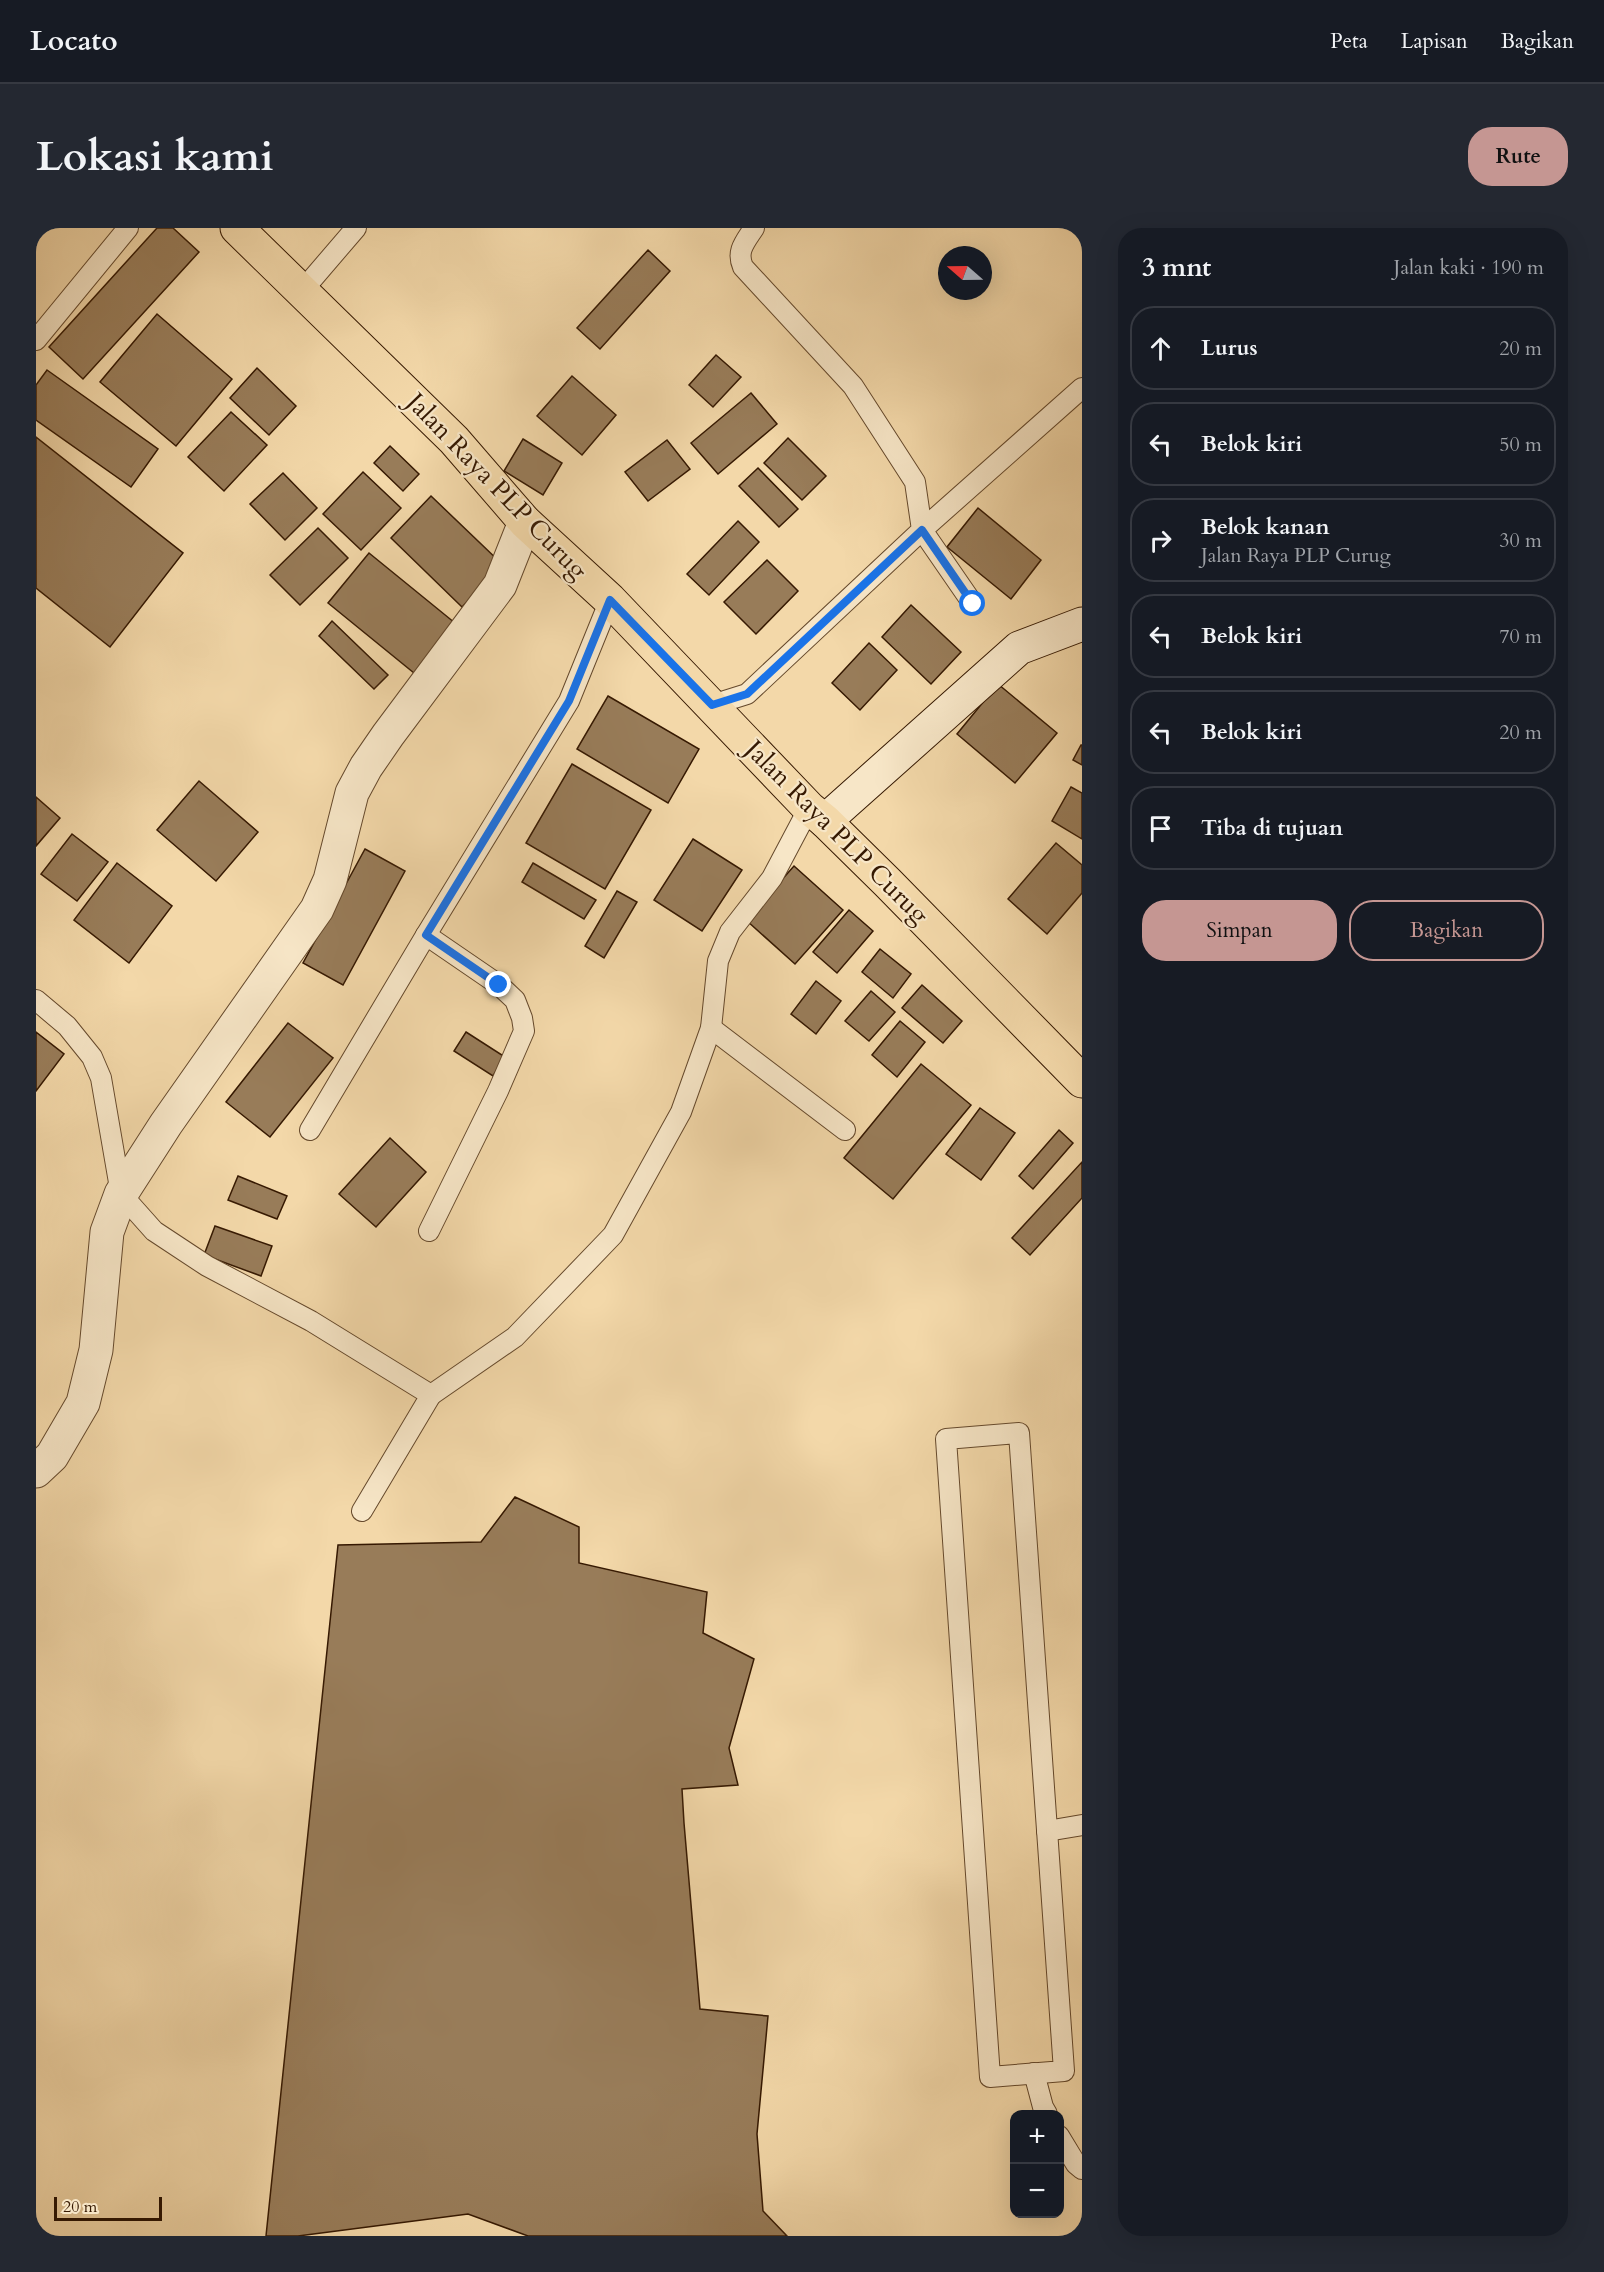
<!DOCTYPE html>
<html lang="id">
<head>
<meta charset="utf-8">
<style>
  :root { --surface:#171b24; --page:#242831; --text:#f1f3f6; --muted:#9ea1a6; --line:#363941; --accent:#c59692 }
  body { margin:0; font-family:Cardo,serif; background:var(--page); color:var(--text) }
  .controls { position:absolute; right:18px; bottom:18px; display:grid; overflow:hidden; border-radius:12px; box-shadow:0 6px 24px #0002 }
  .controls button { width:54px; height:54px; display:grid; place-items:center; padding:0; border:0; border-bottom:2px solid var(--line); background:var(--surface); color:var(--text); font:30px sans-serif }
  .compass { position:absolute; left:902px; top:18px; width:54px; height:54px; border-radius:50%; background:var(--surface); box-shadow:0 6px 24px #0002; rotate:290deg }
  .scale { position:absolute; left:18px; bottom:15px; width:108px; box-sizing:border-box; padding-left:6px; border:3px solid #361902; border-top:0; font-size:16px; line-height:21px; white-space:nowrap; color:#361902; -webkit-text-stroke:4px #f7e6c7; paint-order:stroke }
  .stop { position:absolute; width:18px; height:18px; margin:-14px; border:4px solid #1a73e8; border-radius:50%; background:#fff }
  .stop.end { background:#1a73e8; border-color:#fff; box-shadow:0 2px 6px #0008 }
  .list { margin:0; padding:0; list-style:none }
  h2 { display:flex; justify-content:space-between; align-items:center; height:78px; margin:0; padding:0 24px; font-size:26px }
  h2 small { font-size:20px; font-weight:400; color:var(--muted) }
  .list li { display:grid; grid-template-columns:39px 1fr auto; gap:18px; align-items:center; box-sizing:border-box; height:84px; margin:0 12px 12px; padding:0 12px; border:2px solid var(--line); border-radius:24px }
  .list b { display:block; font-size:22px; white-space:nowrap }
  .list p { margin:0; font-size:20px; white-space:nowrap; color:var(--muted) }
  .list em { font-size:20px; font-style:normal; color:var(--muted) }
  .actions { display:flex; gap:12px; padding:18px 24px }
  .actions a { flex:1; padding:14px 0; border:2px solid var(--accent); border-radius:24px; text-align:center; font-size:21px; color:var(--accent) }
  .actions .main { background:var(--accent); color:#111 }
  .icon { flex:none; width:33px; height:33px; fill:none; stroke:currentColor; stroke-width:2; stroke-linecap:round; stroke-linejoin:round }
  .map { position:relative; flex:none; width:1046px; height:2008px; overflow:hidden; border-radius:24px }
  header { display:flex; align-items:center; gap:36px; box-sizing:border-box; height:84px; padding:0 30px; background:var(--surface); border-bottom:2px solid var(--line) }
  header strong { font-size:28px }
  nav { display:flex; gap:33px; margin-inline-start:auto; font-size:21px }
  .intro { display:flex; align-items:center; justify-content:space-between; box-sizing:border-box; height:144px; padding:0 36px }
  h1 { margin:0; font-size:42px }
  .button { padding:15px 27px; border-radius:24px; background:var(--accent); color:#111; font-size:21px; font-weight:700 }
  main { display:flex; gap:36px; padding:0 36px }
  aside { flex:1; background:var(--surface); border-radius:24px; box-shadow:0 6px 24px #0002 }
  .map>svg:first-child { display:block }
  .building { fill:#987c59; stroke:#361902; stroke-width:1.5 }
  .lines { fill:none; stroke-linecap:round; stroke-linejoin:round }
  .lane-casing { stroke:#65492c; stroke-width:22 }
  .street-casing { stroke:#65492c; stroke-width:35 }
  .secondary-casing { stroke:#361902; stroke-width:35 }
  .primary-casing { stroke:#361902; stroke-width:35 }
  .lane { stroke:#f7e6c7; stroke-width:20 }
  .street { stroke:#f7e6c7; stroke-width:33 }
  .secondary { stroke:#f7e6c7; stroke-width:33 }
  .primary { stroke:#f3d8a9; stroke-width:33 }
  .route { stroke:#1a73e8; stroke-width:8 }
  .labels { text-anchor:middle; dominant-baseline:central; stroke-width:4.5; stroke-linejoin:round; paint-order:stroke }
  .street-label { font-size:26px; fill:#361902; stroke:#f7e6c7 }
</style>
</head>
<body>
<header>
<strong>Locato</strong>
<nav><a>Peta</a><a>Lapisan</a><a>Bagikan</a></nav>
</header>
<div class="intro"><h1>Lokasi kami</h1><a class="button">Rute</a></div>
<main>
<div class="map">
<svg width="1046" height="2008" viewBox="0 0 1046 2008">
  <rect width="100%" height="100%" fill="#f3d8a9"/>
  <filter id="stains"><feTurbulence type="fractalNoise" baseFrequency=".00333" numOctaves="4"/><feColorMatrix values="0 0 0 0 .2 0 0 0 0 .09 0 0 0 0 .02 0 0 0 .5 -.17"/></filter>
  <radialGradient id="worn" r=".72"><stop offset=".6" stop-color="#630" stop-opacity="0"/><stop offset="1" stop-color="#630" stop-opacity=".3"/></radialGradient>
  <g class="building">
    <polygon points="121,0 137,0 163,24 47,151 13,119"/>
    <polygon points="612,22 634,43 564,121 541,100"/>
    <polygon points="121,86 196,151 140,218 64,154"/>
    <polygon points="680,127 705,149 677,179 653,157"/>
    <polygon points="221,140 260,178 233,207 194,170"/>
    <polygon points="11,142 122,221 95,259 0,192 0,157"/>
    <polygon points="536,148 580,187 546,227 501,188"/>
    <polygon points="715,165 741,196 682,246 655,215"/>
    <polygon points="195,184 231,217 188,263 152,229"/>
    <polygon points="0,209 147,325 74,419 0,360"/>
    <polygon points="752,210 790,248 766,272 728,235"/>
    <polygon points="487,211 526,235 507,267 468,243"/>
    <polygon points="631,212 654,241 612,273 589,244"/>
    <polygon points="354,218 383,246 367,263 338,235"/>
    <polygon points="722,240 762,281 743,299 703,258"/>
    <polygon points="327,244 365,280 325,322 287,286"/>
    <polygon points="247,245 281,280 249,312 214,276"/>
    <polygon points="395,268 467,337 426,379 355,310"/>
    <polygon points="942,280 1005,332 975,371 911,319"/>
    <polygon points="702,293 723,314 673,367 651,346"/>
    <polygon points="282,300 312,330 264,377 234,347"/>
    <polygon points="333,325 419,395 378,445 292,375"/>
    <polygon points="731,332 762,363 720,406 688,374"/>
    <polygon points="875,377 925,424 895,456 846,409"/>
    <polygon points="296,393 352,447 338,461 283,408"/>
    <polygon points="833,415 861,442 824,482 796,455"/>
    <polygon points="962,456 1021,505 979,555 921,506"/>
    <polygon points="572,468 663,521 632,575 541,521"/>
    <polygon points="1045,517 1046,517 1046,537 1037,532"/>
    <polygon points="536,536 615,582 569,661 490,615"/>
    <polygon points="163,553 222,604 180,653 121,602"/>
    <polygon points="1035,559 1046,565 1046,611 1016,593"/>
    <polygon points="0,569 24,590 0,618"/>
    <polygon points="36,606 72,634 41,673 5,646"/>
    <polygon points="657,611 706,642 666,703 618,672"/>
    <polygon points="1020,615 1046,637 1046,665 1011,706 972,671"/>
    <polygon points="329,621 369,643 307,757 267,735"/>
    <polygon points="81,635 136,678 93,735 38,692"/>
    <polygon points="497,635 560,672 548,691 486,654"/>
    <polygon points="758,638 807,682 759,736 710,692"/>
    <polygon points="581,663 601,674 568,730 549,718"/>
    <polygon points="813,682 837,703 801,745 777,724"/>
    <polygon points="844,721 875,746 857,770 826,744"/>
    <polygon points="780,753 805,773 780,806 755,786"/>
    <polygon points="886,757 926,793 907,815 866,780"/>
    <polygon points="835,763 859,784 833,813 809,793"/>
    <polygon points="864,793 889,814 861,849 836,827"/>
    <polygon points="252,795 297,830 234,909 190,874"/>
    <polygon points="0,804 28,826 0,863"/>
    <polygon points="430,804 469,829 457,848 418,823"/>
    <polygon points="885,836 935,877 857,971 808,930"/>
    <polygon points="944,880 979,905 945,952 910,926"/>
    <polygon points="1023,902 1037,915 997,961 983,948"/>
    <polygon points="354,910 390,944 340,999 303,966"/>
    <polygon points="1046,934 1046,970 994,1027 976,1010"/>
    <polygon points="202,948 251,968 241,991 192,972"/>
    <polygon points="179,998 236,1018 225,1048 168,1027"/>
    <polygon points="479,1269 543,1299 543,1335 671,1364 667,1405 718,1431 693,1520 702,1557 646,1561 648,1595 664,1781 732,1788 721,1906 727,1983 751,2008 492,2008 432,1986 262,2008 230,2008 302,1317 445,1314"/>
  </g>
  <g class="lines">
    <defs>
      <g id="lane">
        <polyline points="266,63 320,0"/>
        <polyline points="0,112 92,0"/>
        <polyline points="937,376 886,302 1046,160"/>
        <path d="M676,477l35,-11 175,-164 -7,-48 -62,-96 -110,-119c-7,-16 2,-25 11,-39"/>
        <polyline points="390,707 463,757 479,772 486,790 488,803 462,863 393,1003"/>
        <polyline points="0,772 31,798 56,829 65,850 85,966 118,1003 171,1038 275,1093 395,1167 326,1283"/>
        <polyline points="675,800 809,902"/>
        <polyline points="274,902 390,707 533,473 574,372"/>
        <polyline points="395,1167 479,1109 577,1007 645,884 675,800 682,733 694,704 736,650 773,580"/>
        <polygon points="983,1205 1028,1843 954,1849 910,1211"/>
        <polyline points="1011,1603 1046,1597"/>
        <polyline points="998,1845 1007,1879 1011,1886"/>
        <polyline points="1023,1908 1040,1936 1046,1941"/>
      </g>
      <polyline id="street" points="0,1243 16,1228 47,1175 60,1122 71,1004 85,966 130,896 281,681 294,652 316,565 330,539 352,507 464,357 489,294"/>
      <polyline id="secondary" points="789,593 983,420 1046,396"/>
      <polyline id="primary" points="201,0 418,212 489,294 574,372 773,580 789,593 852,655 1046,853"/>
    </defs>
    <use href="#lane" class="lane-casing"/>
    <use href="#street" class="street-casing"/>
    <use href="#secondary" class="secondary-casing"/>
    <use href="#primary" class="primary-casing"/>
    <use href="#lane" class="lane"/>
    <use href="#street" class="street"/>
    <use href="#secondary" class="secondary"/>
    <use href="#primary" class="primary"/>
  </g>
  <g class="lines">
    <polyline class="route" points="463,757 390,707 533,473 574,372 676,477 711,466 886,302 937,376"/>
  </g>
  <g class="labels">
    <g class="street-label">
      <text transform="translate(461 258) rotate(46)">Jalan Raya PLP Curug</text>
      <text transform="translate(801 604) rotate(45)">Jalan Raya PLP Curug</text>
    </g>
  </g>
  <rect width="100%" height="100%" filter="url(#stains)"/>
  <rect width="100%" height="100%" fill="url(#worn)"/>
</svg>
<div class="controls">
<button>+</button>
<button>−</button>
</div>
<svg class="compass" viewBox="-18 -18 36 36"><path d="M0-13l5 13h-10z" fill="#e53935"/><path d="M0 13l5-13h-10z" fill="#9ea1a6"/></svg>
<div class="scale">20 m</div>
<div class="stop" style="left:937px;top:376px"></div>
<div class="stop end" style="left:463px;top:757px"></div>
</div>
<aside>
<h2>3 mnt<small>Jalan kaki · 190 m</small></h2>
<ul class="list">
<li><svg class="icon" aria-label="ahead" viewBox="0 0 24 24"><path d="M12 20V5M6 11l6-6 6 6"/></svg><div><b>Lurus</b></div><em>20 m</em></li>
<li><svg class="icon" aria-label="left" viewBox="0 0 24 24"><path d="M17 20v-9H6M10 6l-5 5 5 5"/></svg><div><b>Belok kiri</b></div><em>50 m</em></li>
<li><svg class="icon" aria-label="right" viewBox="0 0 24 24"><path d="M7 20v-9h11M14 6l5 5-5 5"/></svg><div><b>Belok kanan</b><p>Jalan Raya PLP Curug</p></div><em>30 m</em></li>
<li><svg class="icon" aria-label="left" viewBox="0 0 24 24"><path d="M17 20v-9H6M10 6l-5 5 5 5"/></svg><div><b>Belok kiri</b></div><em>70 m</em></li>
<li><svg class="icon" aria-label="left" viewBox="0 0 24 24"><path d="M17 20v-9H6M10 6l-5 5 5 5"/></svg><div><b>Belok kiri</b></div><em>20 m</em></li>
<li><svg class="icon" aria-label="arrive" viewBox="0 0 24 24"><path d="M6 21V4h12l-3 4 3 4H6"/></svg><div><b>Tiba di tujuan</b></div></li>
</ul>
<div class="actions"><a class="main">Simpan</a><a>Bagikan</a></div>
</aside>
</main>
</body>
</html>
